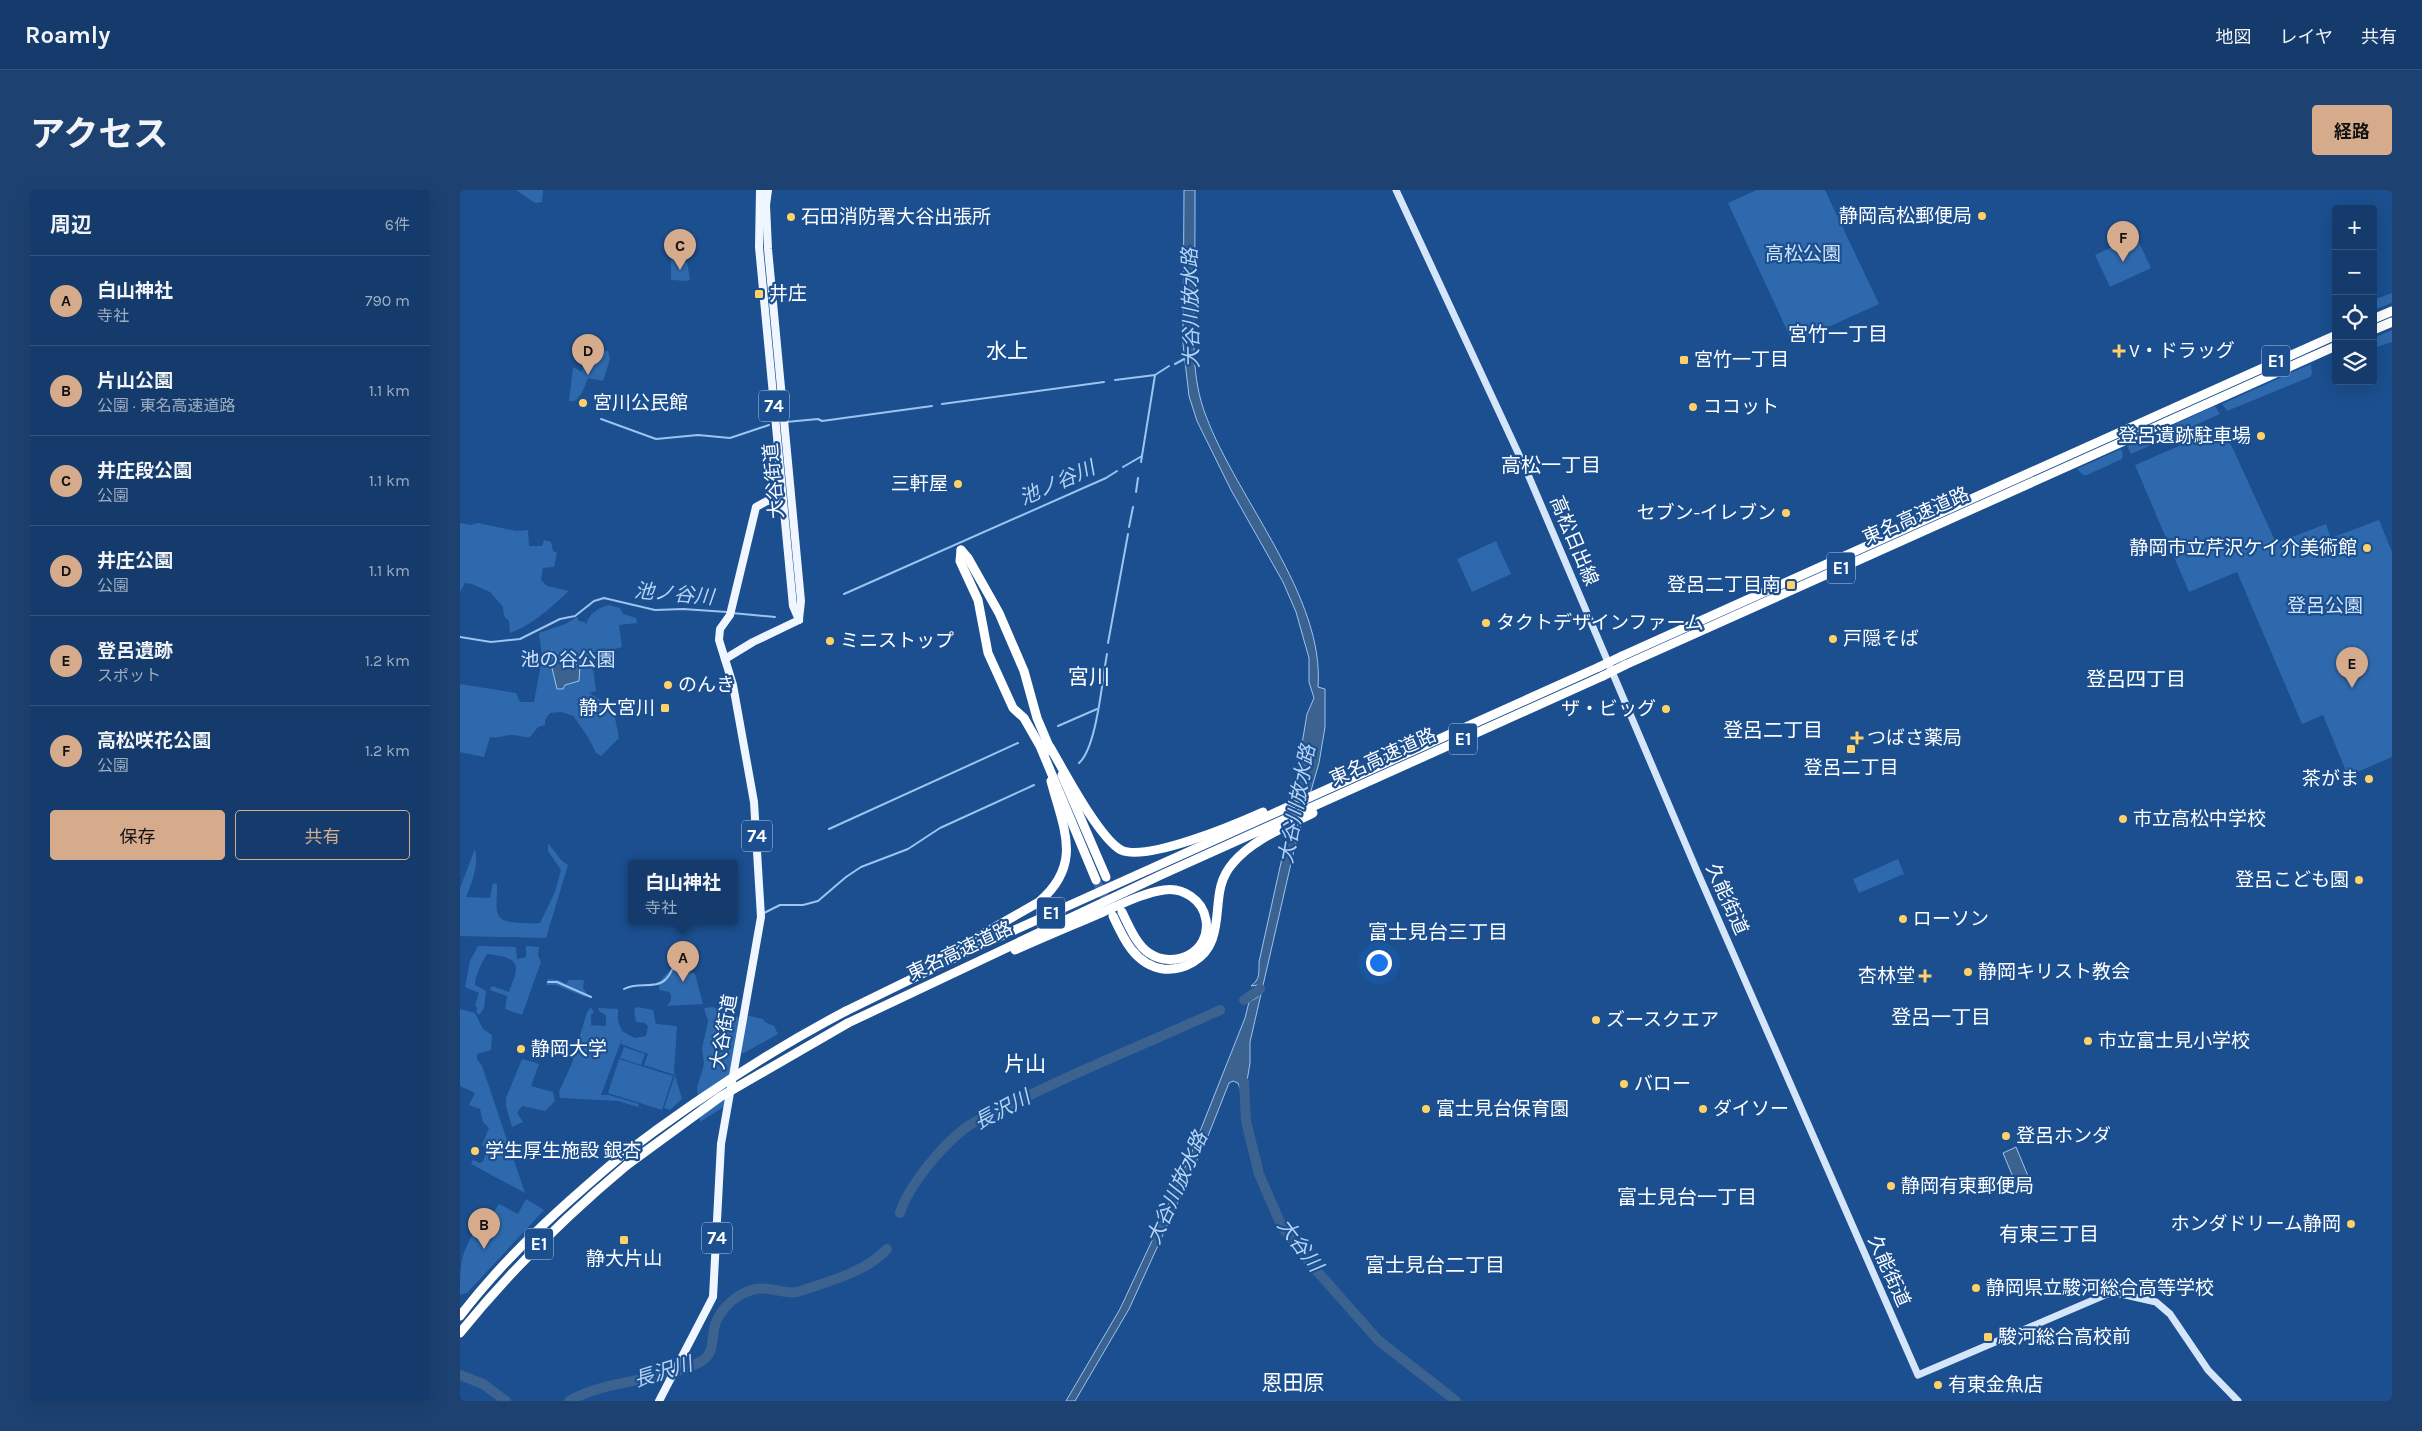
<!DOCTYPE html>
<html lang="ja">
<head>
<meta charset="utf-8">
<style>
  :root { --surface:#143b6b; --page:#1d4271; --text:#f1f3f6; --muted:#9dadc1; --line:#33557e; --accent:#d6ab8b }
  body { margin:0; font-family:Karla,"Noto Sans JP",sans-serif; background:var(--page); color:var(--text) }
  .controls { position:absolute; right:15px; top:15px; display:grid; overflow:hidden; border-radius:5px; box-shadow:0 5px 20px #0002 }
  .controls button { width:45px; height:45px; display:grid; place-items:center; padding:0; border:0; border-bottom:1px solid var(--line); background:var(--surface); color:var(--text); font:25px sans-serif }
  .you { position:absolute; left:918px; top:772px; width:18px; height:18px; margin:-12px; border:4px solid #fff; border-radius:50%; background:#1a73e8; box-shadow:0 0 0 8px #1a73e833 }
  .badge { display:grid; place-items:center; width:32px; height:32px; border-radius:50%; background:var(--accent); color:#111; font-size:16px; font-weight:700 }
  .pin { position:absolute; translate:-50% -41px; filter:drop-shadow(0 1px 2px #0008) }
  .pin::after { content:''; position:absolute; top:26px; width:18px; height:15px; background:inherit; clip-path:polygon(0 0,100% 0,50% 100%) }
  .popup { position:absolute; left:168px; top:670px; width:110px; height:65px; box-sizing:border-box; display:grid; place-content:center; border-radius:5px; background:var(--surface); filter:drop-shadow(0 1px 4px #0005); font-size:16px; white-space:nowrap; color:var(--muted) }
  .popup b { font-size:19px; color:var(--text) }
  .popup::after { content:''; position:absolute; left:50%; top:100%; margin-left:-10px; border:10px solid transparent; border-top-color:var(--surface) }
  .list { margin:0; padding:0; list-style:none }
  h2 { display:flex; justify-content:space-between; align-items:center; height:65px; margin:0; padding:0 20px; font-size:21px }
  h2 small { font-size:16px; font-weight:400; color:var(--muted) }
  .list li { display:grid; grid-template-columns:32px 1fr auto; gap:15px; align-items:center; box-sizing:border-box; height:90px; padding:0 20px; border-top:1px solid var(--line) }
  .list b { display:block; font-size:19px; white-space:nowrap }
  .list p { margin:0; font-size:16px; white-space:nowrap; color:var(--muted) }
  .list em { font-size:16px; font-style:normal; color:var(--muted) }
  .actions { display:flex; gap:10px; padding:15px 20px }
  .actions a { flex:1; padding:11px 0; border:1px solid var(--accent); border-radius:5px; text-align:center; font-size:18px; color:var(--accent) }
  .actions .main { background:var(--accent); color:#111 }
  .icon { flex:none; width:28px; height:28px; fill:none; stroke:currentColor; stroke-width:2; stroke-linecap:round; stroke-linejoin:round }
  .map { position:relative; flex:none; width:1932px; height:1211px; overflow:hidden; border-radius:5px }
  header { display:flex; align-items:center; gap:30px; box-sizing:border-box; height:70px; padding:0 25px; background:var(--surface); border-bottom:1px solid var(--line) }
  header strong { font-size:24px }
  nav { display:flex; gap:28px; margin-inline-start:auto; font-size:18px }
  .intro { display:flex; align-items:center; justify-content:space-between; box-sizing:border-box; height:120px; padding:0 30px }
  h1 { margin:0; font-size:35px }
  .button { padding:12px 22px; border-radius:5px; background:var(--accent); color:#111; font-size:18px; font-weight:700 }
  main { display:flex; gap:30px; padding:0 30px }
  aside { flex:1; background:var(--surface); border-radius:5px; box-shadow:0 5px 20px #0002 }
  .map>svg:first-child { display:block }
  .green { fill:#2e69ad }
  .water { fill:#3c6290; stroke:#9cc4f0 }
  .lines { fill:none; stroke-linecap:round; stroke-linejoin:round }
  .stream { stroke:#9cc4f0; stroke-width:2 }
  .river { stroke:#3c6290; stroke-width:10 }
  .highway-tunnel { stroke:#3d69a0; stroke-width:9; stroke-dasharray:9 4.5; stroke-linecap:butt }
  .secondary { stroke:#d6e6fa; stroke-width:7 }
  .primary { stroke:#f0f6ff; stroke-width:8 }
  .highway { stroke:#fff; stroke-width:9 }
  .highway-bridge { stroke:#fff; stroke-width:9 }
  .poi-dot { fill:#ffd166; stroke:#1b4f8f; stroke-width:2 }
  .labels { text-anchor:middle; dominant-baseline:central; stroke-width:4.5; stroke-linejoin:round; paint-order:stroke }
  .shield { fill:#1b4f8f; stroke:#bbcadd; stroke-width:1 }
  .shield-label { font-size:18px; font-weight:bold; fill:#fff }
  .poi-label { font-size:19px; fill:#fff; stroke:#1b4f8f; text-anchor:start }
  .park-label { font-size:19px; fill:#cfe3fa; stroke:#1b4f8f }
  .street-label { font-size:19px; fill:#fff; stroke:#1b4f8f }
  .water-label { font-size:20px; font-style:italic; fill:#b5d3f5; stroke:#1b4f8f }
  .neighbourhood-label { font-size:20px; fill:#fff; stroke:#1b4f8f }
  .quarter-label { font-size:21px; fill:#fff; stroke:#1b4f8f }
</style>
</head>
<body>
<header>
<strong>Roamly</strong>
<nav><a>地図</a><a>レイヤ</a><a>共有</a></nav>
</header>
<div class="intro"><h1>アクセス</h1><a class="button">経路</a></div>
<main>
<aside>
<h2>周辺<small>6件</small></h2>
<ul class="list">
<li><span class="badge">A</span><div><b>白山神社</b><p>寺社</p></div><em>790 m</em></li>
<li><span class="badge">B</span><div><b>片山公園</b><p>公園 · 東名高速道路</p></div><em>1.1 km</em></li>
<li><span class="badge">C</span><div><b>井庄段公園</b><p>公園</p></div><em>1.1 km</em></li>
<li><span class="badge">D</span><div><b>井庄公園</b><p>公園</p></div><em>1.1 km</em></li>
<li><span class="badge">E</span><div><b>登呂遺跡</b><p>スポット</p></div><em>1.2 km</em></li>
<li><span class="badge">F</span><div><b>高松咲花公園</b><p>公園</p></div><em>1.2 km</em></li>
</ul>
<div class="actions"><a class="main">保存</a><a>共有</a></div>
</aside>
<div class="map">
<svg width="1932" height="1211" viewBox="0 0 1932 1211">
  <rect width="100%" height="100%" fill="#1b4f8f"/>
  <g class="green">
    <polygon points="56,0 83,0 82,12 75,13"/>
    <polygon points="1297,0 1365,0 1419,114 1333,153 1268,13"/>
    <polygon points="1676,46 1691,78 1650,97 1635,65"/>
    <polygon points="211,69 227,72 230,89 228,91 211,90"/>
    <polygon points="1932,103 1932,113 1913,120 1913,110"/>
    <polygon points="1932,140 1932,152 1913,158 1913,148"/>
    <polygon points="148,161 150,169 143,191 128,188 122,203 115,211 109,211 113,177 122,182 127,163"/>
    <polygon points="1851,174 1852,184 1850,187 1767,221 1762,214"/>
    <polygon points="1755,216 1760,224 1671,264 1667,256"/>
    <polygon points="1763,237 1816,353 1866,334 1871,348 1919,330 1932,362 1932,567 1888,586 1863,525 1842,534 1777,382 1729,402 1675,275"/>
    <polygon points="1661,259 1663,263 1662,269 1627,285 1623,285 1617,279"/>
    <path d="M0,333l11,2 7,-2 38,8 12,-1 1,16h13l2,-6 7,2 2,9 4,2 -3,14 -11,1 -2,12 6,6 22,5c-18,16 -36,34 -59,42l-1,-12 -5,-5 -1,-9 -13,-15 -18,-8 -7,-1 -5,9z"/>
    <polygon points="1036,351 1051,384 1012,402 997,369"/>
    <path d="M149,415l11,3 3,6 13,4 1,5 -18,2 3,22 -17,5h-14l5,39 -7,2 15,9 4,9 7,7 4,20 -18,18 -5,-3c-6,-14 -14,-25 -23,-37l-12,-4 -11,1 -5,7v5l-7,2 -8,10c-7,1 -11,-2 -18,-2 -8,0 -14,4 -22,2l-6,20 -24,-5v-68l56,9 4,9h14l7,-38 2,-1 -4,-30 26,-9 12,-7 2,4 6,1 1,3c3,-12 12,-17 23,-20z"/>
    <path d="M88,653l14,18 6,4 -22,73 -86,-2v-48l15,-39c4,16 -3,33 -9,48l24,1 3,-15 4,1c1,24 -8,38 23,39 7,0 13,1 20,0l15,-31 6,-22 -13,-19z"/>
    <polygon points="1438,669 1444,684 1399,703 1393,689"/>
    <path d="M18,756l38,1 1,12 9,-2v-11l13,1 -1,8 3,7 -19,53 -17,-6 2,-13 -17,-6 2,-4 17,6c6,-18 16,-32 -10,-36 -5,-1 -7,-2 -12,-2 -5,8 -12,22 -12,31l11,6 -2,17 -5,7 -3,-4 2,-3 -3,-3 4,-12 -14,-6 5,-26z"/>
    <path d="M215,775l20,9 8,30 -36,2c4,-4 6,-9 2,-14l-10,-2c0,-14 9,-15 16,-25z"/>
    <polygon points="88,789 99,790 106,794 109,790 124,790 123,798 127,804 125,807 96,795 86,795"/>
    <polygon points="131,817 134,823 131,824 131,835 146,836 146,825 140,822 138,818 158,819 158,831 162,841 175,848 186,846 188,836 185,833 176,832 174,819 178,817 193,820 196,834 217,836 214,882 222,909 210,920 204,918 215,885 184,875 188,864 161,854 162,849 141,905 149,905 179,914 178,917 158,911 100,908 99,902 112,873 127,822"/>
    <polygon points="253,817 280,828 265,916 240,932 237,898 244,874 242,859 248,831 244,818"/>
    <polygon points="0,819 15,823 23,839 32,845 31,860 17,864 17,869 22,876 65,1003 11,974 13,970 20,973 23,971 27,959 22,955 29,938 23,932 20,919 9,915 15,903 0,896"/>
    <polygon points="285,825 303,829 305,832 314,836 318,844 284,863 279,862"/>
    <polygon points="164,857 185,864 181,875 160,868"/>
    <polygon points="62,869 79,874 71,896 93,902 95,911 85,921 62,916 57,923 63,932 52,937 46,916 46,908"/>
    <polygon points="159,869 213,886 202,920 148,903"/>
    <path d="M66,1009l18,11 -77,83 -7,2c0,-27 0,-39 13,-61l7,-1 19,-29 19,10z"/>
  </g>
  <g class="water">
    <path d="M724,0h11c0,35 0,71 -1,106 0,41 -3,82 12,120 31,83 119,181 112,271l7,2v38l-6,36 -24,83 -45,196v21l-6,36 -6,-16 -5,-2 -4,2 -21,53 -79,173 -54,92h-9l54,-92 37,-79 34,-76 54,-136 4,-16 9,-5v-12l-7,1c9,-7 8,-12 8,-24l27,-122 21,-126 7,-16 -5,-16v-24l-13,-46 -13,-30 -52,-92 -34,-69 -8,-25 -6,-52z"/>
    <polygon points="91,460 112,473 120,475 119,491 105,495 103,499 97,499 92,478 94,470 90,463"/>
    <polygon points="1556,957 1573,998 1560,1004 1543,963"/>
  </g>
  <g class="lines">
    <g class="stream">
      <polyline points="715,174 726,168"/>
      <polyline points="655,190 695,185 709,176"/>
      <polyline points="482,214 644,192"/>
      <polyline points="141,229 196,249 238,245 270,248 309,235"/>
      <polyline points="326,232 358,229 362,231 472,216"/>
      <polyline points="681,272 695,185"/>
      <polyline points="663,277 682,266"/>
      <polyline points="676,302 678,288"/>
      <polyline points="669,337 673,317"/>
      <polyline points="384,404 646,288 657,281"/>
      <polyline points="272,423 315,427"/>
      <polyline points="0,447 31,452 60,449 100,429 115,426 134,411 144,408 195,420 223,419 267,422"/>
      <polyline points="648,453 668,344"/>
      <polyline points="598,536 637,519"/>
      <path d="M619,573c18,-16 23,-83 28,-109"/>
      <polyline points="369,639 558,553"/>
      <polyline points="304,723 320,715 343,715 358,711 386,687 401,677 448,659 480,638 574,595"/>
      <polyline points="88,792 97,792 131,807"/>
      <path d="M164,799c13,-8 32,1 42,-10 8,-8 9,-21 16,-29"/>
    </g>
    <g class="river">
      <polyline points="784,810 800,799"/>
      <polyline points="784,892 786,931 799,984 822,1037 849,1072 918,1150 996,1211"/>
      <path d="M440,1023c8,-27 42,-67 64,-84 19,-14 43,-23 64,-33 63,-31 129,-57 192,-86"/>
      <polyline points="0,1185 23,1194 46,1211"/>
      <path d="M109,1211c40,-23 90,-18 131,-39 17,-9 10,-26 16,-40 6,-15 23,-30 40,-33 13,-3 27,5 41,3 29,-10 68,-19 90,-43"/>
    </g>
    <polyline class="highway-tunnel" points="636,690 649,716"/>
    <polyline class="secondary" points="936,0 1067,282 1237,681 1458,1185 1652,1102 1696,1112 1710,1124 1748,1180 1778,1211"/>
    <g class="primary">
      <polyline points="300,0 299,57 333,416 339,430"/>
      <polyline points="308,0 306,15 308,59 341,411 339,429"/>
      <polyline points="265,469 293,452 339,430"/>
      <polyline points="199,1211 253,1107 261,954 301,727 294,612 273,495 259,450 260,439 270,425 296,317 307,311 323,310"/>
    </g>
    <g class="highway">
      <polyline points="1913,129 1932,121"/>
      <polyline points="1913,140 1932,132"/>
      <polyline points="501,360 500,371 518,410 528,463 553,518 564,528 580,556 636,690"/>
      <polyline points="501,360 508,368 539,423 564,481 577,528 591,561"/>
      <polyline points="1162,466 1876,145"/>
      <polyline points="1165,475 1876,156"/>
      <path d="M590,557c14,24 49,91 71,103 26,12 115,-26 142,-38"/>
      <polyline points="602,585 646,687"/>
      <path d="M653,726c10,22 22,49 50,53 21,2 42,-10 49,-29 10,-27 0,-53 21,-77 20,-24 53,-36 80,-50"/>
      <path d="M555,760c29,-13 58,-25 88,-38 19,-8 40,-19 61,-22 19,-3 39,10 42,30 5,32 -32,50 -57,33 -13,-9 -20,-27 -27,-41"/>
      <path d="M479,769l100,-57c44,-38 25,-72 12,-121"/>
      <polyline points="386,821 519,756 1139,477"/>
      <polyline points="388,833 701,685 1143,486"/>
      <path d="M0,1126c46,-60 103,-111 160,-159"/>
      <path d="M0,1143c50,-62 106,-117 167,-168"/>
    </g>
    <g class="highway-bridge">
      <polyline points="1139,477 1162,466"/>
      <polyline points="1143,486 1165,475"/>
      <path d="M160,967c72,-55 146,-104 226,-146"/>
      <polyline points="167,975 260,907 388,833"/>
    </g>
  </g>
  <g class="poi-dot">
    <circle cx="1522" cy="26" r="5"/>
    <circle cx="331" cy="27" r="5"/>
    <rect x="294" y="99" width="10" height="10" rx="2.5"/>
    <path d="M1656.5 153.5h5v5h5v5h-5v5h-5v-5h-5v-5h5z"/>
    <rect x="1219" y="165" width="10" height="10" rx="2.5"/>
    <circle cx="123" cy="213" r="5"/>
    <circle cx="1233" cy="217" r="5"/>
    <circle cx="1801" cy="246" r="5"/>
    <circle cx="498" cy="294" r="5"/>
    <circle cx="1326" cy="323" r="5"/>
    <circle cx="1907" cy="358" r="5"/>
    <rect x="1326" y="390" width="10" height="10" rx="2.5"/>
    <circle cx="1026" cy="433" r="5"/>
    <circle cx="1373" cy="449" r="5"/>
    <circle cx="370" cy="451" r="5"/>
    <circle cx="208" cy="495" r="5"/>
    <rect x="200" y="513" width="10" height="10" rx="2.5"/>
    <circle cx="1206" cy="519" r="5"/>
    <path d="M1394.5 540.5h5v5h5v5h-5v5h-5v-5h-5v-5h5z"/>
    <rect x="1386" y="554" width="10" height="10" rx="2.5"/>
    <circle cx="1909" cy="589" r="5"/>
    <circle cx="1663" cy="629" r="5"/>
    <circle cx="1899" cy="690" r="5"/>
    <circle cx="1443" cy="729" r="5"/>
    <circle cx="1508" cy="782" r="5"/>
    <path d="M1462.5 778.5h5v5h5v5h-5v5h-5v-5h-5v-5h5z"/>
    <circle cx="1136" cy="830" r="5"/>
    <circle cx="1628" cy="851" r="5"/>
    <circle cx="61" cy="859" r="5"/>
    <circle cx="1164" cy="894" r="5"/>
    <circle cx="966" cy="919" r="5"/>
    <circle cx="1243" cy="919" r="5"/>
    <circle cx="1546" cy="946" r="5"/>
    <circle cx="15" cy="961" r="5"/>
    <circle cx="1431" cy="996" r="5"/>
    <circle cx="1891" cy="1034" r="5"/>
    <rect x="159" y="1045" width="10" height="10" rx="2.5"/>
    <circle cx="1516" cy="1098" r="5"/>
    <rect x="1523" y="1142" width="10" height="10" rx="2.5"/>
    <circle cx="1478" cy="1195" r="5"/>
  </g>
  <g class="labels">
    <g class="shield">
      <rect x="1802" y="155.5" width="28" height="31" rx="4"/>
      <rect x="299" y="200.5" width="30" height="31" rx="4"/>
      <rect x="1367" y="362.5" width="28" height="31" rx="4"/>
      <rect x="989" y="533.5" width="28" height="31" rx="4"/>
      <rect x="282" y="630.5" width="30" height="31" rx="4"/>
      <rect x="577" y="707.5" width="28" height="31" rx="4"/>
      <rect x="242" y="1032.5" width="30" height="31" rx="4"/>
      <rect x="65" y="1038.5" width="28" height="31" rx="4"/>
    </g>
    <g class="shield-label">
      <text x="1816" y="171">E1</text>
      <text x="314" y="216">74</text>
      <text x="1381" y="378">E1</text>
      <text x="1003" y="549">E1</text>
      <text x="297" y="646">74</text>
      <text x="591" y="723">E1</text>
      <text x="257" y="1048">74</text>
      <text x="79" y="1054">E1</text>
    </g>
    <g class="poi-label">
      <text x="1512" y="26" text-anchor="end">静岡高松郵便局</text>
      <text x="341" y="27">石田消防署大谷出張所</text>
      <text x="309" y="104">井庄</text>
      <text x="1669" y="161">V・ドラッグ</text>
      <text x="1234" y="170">宮竹一丁目</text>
      <text x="133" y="213">宮川公民館</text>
      <text x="1243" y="217">ココット</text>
      <text x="1791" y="246" text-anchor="end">登呂遺跡駐車場</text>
      <text x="488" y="294" text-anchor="end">三軒屋</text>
      <text x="1316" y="323" text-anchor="end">セブン-イレブン</text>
      <text x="1897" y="358" text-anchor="end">静岡市立芹沢ケイ介美術館</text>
      <text x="1321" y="395" text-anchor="end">登呂二丁目南</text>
      <text x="1036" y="433">タクトデザインファーム</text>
      <text x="1383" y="449">戸隠そば</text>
      <text x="380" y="451">ミニストップ</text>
      <text x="218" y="495">のんき</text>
      <text x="195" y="518" text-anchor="end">静大宮川</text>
      <text x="1196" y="519" text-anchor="end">ザ・ビッグ</text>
      <text x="1407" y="548">つばさ薬局</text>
      <text x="1391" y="578" text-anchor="middle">登呂二丁目</text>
      <text x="1899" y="589" text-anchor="end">茶がま</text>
      <text x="1673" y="629">市立高松中学校</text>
      <text x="1889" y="690" text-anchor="end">登呂こども園</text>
      <text x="1453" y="729">ローソン</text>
      <text x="1518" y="782">静岡キリスト教会</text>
      <text x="1455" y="786" text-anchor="end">杏林堂</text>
      <text x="1146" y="830">ズースクエア</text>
      <text x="1638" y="851">市立富士見小学校</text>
      <text x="71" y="859">静岡大学</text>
      <text x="1174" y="894">バロー</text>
      <text x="976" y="919">富士見台保育園</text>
      <text x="1253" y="919">ダイソー</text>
      <text x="1556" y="946">登呂ホンダ</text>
      <text x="25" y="961">学生厚生施設 銀杏</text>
      <text x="1441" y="996">静岡有東郵便局</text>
      <text x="1881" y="1034" text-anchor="end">ホンダドリーム静岡</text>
      <text x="164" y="1069" text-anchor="middle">静大片山</text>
      <text x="1526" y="1098">静岡県立駿河総合高等学校</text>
      <text x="1538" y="1147">駿河総合高校前</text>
      <text x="1488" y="1195">有東金魚店</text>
    </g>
    <g class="park-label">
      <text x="1343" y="64">高松公園</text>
      <text x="1865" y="416">登呂公園</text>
      <text x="108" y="470">池の谷公園</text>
    </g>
    <g class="street-label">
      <text transform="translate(314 291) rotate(-95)">大谷街道</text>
      <text transform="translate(1456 326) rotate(-24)">東名高速道路</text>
      <text transform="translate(1114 351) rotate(67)">高松日出線</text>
      <text transform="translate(923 567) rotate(-24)">東名高速道路</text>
      <text transform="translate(1267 709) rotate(66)">久能街道</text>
      <text transform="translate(500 761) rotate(-25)">東名高速道路</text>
      <text transform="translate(264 842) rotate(-80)">大谷街道</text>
      <text transform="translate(1429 1081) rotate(66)">久能街道</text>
    </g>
    <g class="water-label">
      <text transform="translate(731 118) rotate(-91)">大谷川放水路</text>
      <text transform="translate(597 293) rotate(-24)">池ノ谷川</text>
      <text transform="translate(214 404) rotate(5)">池ノ谷川</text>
      <text transform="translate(837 614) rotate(-79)">大谷川放水路</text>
      <text transform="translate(542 920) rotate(-28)">長沢川</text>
      <text transform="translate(717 998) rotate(-66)">大谷川放水路</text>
      <text transform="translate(840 1055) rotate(53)">大谷川</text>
      <text transform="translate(203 1182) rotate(-17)">長沢川</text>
    </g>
    <g class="neighbourhood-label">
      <text x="1378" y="144">宮竹一丁目</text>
      <text x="1091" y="275">高松一丁目</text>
      <text x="1676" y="489">登呂四丁目</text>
      <text x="1313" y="540">登呂二丁目</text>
      <text x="978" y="742">富士見台三丁目</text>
      <text x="1481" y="827">登呂一丁目</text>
      <text x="1227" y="1007">富士見台一丁目</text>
      <text x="1589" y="1044">有東三丁目</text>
      <text x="975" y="1075">富士見台二丁目</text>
    </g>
    <g class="quarter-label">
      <text x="547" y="161">水上</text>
      <text x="629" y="487">宮川</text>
      <text x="565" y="874">片山</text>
      <text x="833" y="1193">恩田原</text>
    </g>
  </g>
</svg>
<div class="controls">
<button>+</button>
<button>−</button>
<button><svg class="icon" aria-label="locate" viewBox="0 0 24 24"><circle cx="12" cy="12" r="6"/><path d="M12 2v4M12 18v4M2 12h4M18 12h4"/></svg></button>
<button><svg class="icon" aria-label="layers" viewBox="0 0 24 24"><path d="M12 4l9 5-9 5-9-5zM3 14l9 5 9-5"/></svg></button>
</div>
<div class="you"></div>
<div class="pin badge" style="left:223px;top:792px">A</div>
<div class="popup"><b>白山神社</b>寺社</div>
<div class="pin badge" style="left:24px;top:1059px">B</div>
<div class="pin badge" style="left:220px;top:80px">C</div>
<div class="pin badge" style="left:128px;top:185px">D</div>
<div class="pin badge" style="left:1892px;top:498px">E</div>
<div class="pin badge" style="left:1663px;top:72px">F</div>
</div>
</main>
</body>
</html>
